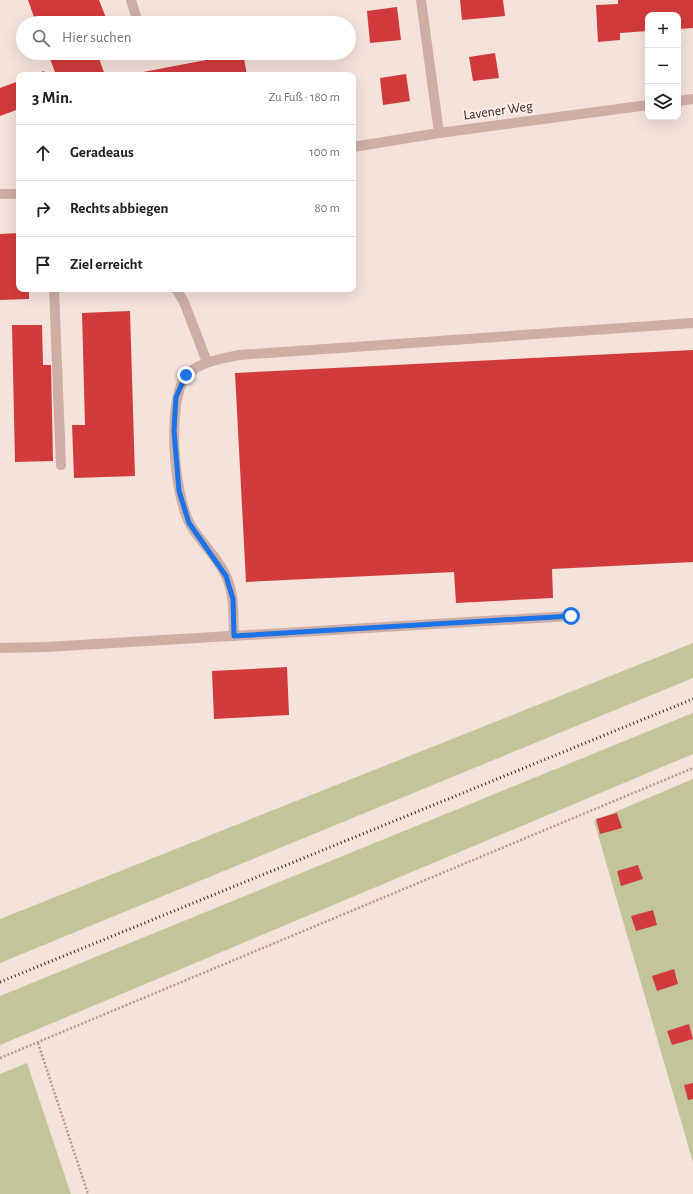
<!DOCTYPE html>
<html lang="de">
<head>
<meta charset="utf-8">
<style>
  :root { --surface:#fff; --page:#f6f6f6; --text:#202124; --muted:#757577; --line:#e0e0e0 }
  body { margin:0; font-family:"Alegreya Sans",sans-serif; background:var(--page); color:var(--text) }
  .controls { position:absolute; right:12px; top:12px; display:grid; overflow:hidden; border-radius:8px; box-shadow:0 4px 16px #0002 }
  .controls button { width:36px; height:36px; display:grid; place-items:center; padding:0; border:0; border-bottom:1px solid var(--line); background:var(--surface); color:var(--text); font:20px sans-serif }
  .stop { position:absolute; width:12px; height:12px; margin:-9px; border:3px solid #1a73e8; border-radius:50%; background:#fff }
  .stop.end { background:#1a73e8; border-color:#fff; box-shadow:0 1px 4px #0008 }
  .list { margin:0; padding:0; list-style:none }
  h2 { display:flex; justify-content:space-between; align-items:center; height:52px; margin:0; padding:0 16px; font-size:17px }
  h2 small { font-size:13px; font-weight:400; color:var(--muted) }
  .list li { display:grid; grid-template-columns:26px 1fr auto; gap:12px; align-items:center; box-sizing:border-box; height:56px; padding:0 16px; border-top:1px solid var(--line) }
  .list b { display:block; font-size:15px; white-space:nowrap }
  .list em { font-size:13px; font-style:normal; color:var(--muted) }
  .icon { flex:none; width:22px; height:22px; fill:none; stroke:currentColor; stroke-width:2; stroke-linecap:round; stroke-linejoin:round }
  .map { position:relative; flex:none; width:693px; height:1194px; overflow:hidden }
  .search { position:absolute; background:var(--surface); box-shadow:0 4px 16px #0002; left:16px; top:16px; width:340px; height:44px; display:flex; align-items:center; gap:10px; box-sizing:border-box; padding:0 14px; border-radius:22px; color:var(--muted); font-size:15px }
  .panel { position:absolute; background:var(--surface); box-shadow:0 4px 16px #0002; left:16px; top:72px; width:340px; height:220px; border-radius:8px }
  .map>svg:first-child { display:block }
  .green { fill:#c2c599 }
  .building { fill:#d23b3d }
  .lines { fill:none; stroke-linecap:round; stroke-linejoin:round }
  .path { stroke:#ba978f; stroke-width:2.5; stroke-dasharray:2 2; stroke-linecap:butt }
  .minor { stroke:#ceada5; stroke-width:10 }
  .rail { stroke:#392827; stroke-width:3; stroke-dasharray:1 3; stroke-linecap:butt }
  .route { stroke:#1a73e8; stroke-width:5 }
  .labels { text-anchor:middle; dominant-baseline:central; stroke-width:4; stroke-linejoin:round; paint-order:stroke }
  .street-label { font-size:14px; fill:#392827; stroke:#fbede8 }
</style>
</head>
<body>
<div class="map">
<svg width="693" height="1194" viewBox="0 0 693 1194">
  <rect width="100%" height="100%" fill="#f4e2db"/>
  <g class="green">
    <polygon points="693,643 693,678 0,963 0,919"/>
    <polygon points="693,713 693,754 0,1045 0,996"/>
    <polygon points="693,779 693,1162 594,821"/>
    <polygon points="27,1063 71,1194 0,1194 0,1074"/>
  </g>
  <g class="building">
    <polygon points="28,0 99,0 108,23 36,23"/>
    <polygon points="460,0 503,0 505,16 462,20"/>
    <polygon points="618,0 693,0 693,28 678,29 678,15 648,15 648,31 620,33 620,40 598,42 596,5 618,4"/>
    <polygon points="397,7 401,40 370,43 367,11"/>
    <polygon points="48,53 97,53 105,75 56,75"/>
    <polygon points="243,53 247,75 144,75 143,72"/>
    <polygon points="495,53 499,78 473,81 469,57"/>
    <polygon points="44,71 45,75 34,75"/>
    <polygon points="406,74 410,101 383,105 380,78"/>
    <polygon points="19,81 19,109 0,116 0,88"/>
    <polygon points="19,233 19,289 29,289 29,299 0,300 0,234"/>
    <polygon points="130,311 135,476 74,478 72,425 85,425 82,313"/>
    <polygon points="12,325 42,325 43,365 51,365 53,461 15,462"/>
    <polygon points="693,350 693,562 552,569 553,598 456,603 454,572 246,582 235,373"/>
    <polygon points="287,667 289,715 214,719 212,671"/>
    <polygon points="617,813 622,828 600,834 596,819"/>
    <polygon points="638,865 643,879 621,886 617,871"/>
    <polygon points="653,910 657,925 636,931 631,916"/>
    <polygon points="674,969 678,984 657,991 652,976"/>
    <polygon points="689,1024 693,1039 672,1045 667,1031"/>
    <polygon points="693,1083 693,1099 688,1100 684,1085"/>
  </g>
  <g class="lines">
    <g class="path">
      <polyline points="38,1043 88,1194"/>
      <polyline points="0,1058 693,768"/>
    </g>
    <g class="minor">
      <polyline points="131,0 138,23"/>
      <polyline points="421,0 439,133"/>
      <polyline points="158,53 160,55 179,53"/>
      <polyline points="678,101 693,99"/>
      <polyline points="353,147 439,133 648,105"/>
      <polyline points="0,194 19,194"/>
      <polyline points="54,289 61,465"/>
      <polyline points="176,289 184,302 207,362"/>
      <path d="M234,636c-1,-20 1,-41 -8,-60 -8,-19 -26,-34 -36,-52 -16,-29 -24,-122 -4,-148 10,-13 37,-18 53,-21l454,-32"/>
      <polyline points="0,648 46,647 571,616"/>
    </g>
    <polyline class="rail" points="0,982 693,699"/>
  </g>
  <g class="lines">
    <polyline class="route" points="186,375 176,397 174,431 179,491 189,523 226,576 233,599 234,636 571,616"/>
  </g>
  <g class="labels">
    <g class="street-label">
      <text transform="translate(498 111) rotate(-8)">Lavener Weg</text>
    </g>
  </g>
</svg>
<div class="controls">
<button>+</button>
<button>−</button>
<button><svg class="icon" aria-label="layers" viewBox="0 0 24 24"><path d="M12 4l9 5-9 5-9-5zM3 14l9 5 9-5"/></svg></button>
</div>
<div class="stop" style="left:571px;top:616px"></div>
<div class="stop end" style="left:186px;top:375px"></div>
<div class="search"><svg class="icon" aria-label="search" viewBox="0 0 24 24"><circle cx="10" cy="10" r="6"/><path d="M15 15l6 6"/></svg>Hier suchen</div>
<section class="panel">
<h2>3 Min.<small>Zu Fuß · 180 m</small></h2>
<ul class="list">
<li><svg class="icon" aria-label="ahead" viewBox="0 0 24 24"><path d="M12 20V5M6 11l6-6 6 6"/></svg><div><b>Geradeaus</b></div><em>100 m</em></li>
<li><svg class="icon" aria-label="right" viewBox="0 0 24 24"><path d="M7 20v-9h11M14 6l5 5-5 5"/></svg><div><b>Rechts abbiegen</b></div><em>80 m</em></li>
<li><svg class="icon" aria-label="arrive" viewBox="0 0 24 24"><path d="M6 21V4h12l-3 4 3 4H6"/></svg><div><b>Ziel erreicht</b></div></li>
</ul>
</section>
</div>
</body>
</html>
